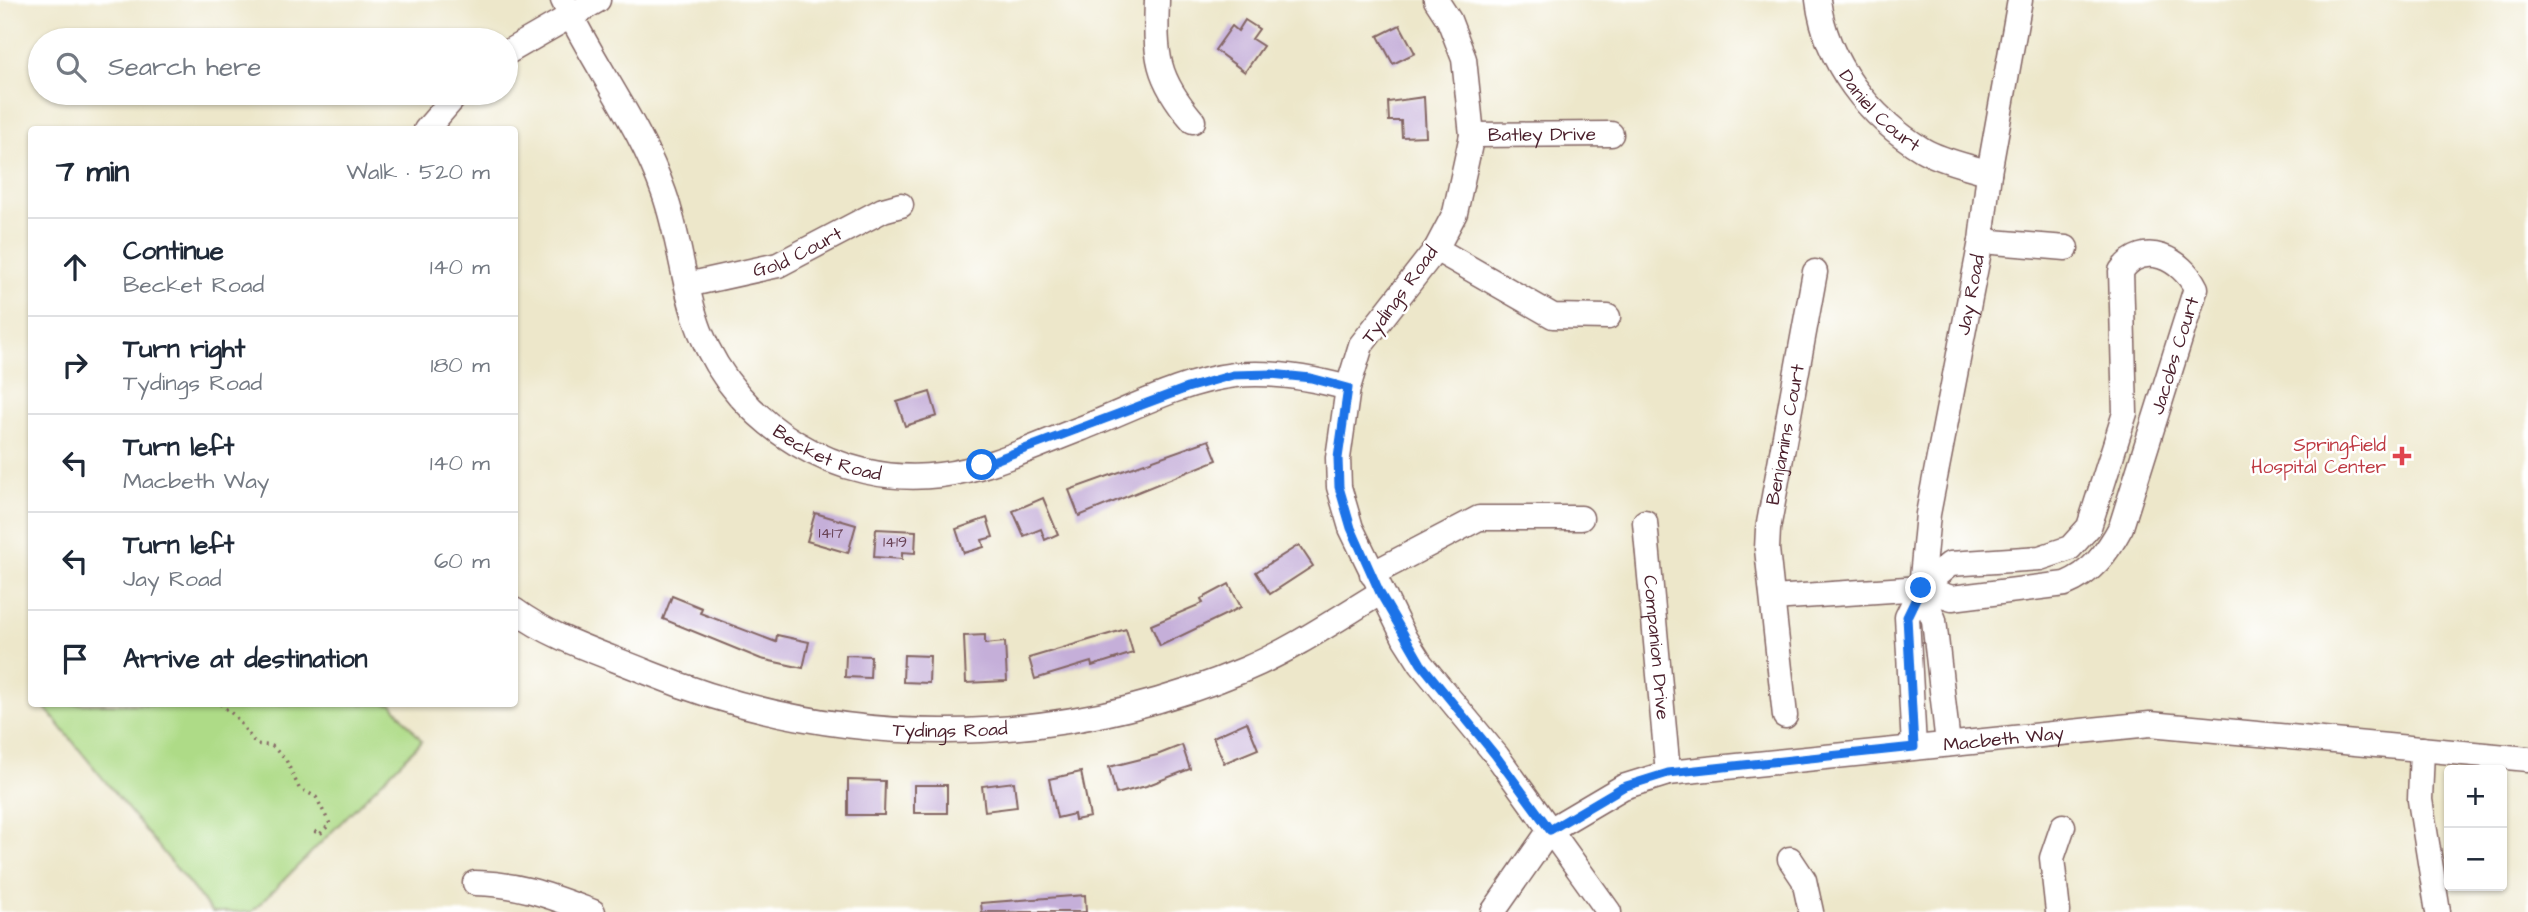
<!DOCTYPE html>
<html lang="en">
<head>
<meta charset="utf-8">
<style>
  :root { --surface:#fff; --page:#f2f2f3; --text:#1f2937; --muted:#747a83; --line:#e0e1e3 }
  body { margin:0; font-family:"Architects Daughter",sans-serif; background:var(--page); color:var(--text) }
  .controls { position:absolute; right:21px; bottom:21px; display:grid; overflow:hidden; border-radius:7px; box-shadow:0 2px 5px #0004 }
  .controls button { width:63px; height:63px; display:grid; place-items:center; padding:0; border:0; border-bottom:2px solid var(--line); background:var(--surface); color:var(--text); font:35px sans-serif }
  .stop { position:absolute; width:21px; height:21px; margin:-16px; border:5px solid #1a73e8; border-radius:50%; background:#fff }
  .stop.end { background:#1a73e8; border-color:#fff; box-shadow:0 2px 7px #0008 }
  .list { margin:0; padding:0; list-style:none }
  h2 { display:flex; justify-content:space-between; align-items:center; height:91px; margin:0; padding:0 28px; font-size:30px }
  h2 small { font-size:23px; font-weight:400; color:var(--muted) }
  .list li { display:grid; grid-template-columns:46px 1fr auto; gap:21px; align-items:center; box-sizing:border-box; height:98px; padding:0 28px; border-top:2px solid var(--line) }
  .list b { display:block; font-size:26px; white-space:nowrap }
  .list p { margin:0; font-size:23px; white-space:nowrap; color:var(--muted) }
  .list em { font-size:23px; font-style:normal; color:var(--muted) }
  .icon { flex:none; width:38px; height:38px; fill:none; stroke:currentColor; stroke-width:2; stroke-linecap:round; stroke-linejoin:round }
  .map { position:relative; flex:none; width:2528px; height:912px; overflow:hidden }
  .search { position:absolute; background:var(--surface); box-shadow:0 2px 5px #0004; left:28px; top:28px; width:490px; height:77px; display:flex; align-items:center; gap:18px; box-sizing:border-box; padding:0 24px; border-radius:38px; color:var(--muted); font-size:26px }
  .panel { position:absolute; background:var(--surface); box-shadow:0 2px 5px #0004; left:28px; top:126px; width:490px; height:581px; border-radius:7px }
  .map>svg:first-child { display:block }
  .green { fill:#aedb87; stroke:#7c7d59; stroke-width:2 }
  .building { fill:#c5afd9 }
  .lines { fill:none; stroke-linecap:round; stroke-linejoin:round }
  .minor-casing { stroke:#836563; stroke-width:27 }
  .path { stroke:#836563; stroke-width:3.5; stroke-dasharray:2 5; stroke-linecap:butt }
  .minor { stroke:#fff; stroke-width:24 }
  .route { stroke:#1a73e8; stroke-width:9 }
  .health-dot { fill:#e0444e; stroke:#fff; stroke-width:2.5 }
  .labels { text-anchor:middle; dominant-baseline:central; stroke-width:5; stroke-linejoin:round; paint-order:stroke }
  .number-label { font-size:16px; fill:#694356 }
  .street-label { font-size:19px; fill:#4a1f2b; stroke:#fff }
  .health-label { font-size:19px; fill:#be3a42; stroke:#fff; text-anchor:end }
</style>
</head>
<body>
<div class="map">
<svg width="2528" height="912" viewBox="0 0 2528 912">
  <rect width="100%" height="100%" fill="#fff"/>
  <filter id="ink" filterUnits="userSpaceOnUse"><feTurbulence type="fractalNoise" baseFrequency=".0143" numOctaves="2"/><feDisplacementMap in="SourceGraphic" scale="14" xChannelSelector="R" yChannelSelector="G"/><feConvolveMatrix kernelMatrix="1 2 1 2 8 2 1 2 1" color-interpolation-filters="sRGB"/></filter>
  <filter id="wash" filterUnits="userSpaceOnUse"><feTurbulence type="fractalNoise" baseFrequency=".00686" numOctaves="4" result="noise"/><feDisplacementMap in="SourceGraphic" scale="28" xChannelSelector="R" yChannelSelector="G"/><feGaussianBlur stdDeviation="1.57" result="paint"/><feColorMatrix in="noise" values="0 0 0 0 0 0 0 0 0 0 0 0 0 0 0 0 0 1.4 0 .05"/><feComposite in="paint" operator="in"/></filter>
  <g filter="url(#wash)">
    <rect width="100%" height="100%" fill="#ede7ca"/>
    <polygon class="green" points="42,704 392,704 422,741 252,912 212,912"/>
    <g id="blocks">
      <g class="building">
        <polygon points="1245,20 1259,29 1252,39 1263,46 1245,72 1215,50 1232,26 1238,31"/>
        <polygon points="1400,25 1415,53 1393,64 1378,36"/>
        <polygon points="1424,97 1426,136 1402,137 1401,121 1389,121 1388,102"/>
        <polygon points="930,392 937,416 905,426 897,402"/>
        <polygon points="1209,440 1217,460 1079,516 1069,490"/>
        <polygon points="1043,498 1058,534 1045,540 1041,529 1024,536 1013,511"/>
        <polygon points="815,513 856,525 848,553 807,541"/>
        <polygon points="987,518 993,537 982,540 984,547 964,553 956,529"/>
        <polygon points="876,529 916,531 915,553 902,552 902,559 874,557"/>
        <polygon points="1299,545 1313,566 1270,594 1256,572"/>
        <polygon points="1229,584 1241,607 1160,646 1151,625 1203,603 1201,599"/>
        <polygon points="672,596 702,608 700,613 776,642 777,635 809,642 803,668 761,659 663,619"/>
        <polygon points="1126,629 1133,653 1092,666 1091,662 1035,679 1029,658"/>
        <polygon points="985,635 985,644 1005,642 1007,681 966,683 964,636"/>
        <polygon points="846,655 871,656 870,678 845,677"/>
        <polygon points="904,655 930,656 929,683 903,682"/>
        <polygon points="1247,722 1258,749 1224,763 1213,737"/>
        <polygon points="1182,745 1190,769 1146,786 1116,794 1109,767 1157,755"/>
        <polygon points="1081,772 1090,817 1075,820 1074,814 1057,818 1049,779"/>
        <polygon points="848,780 885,781 884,815 848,815"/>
        <polygon points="1014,782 1017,807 985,811 982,786"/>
        <rect x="914" y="785" width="33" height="28"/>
        <polygon points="1085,895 1086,912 982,912 981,903"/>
      </g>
    </g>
  </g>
  <g filter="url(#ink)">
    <use href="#blocks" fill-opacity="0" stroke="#836563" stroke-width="2"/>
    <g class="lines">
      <defs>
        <g id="minor">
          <path id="s1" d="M563,0c31,66 77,124 101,193 16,45 19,94 36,138 37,94 139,157 240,144 48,-6 95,-29 140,-46 49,-19 102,-48 155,-54 38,-4 76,3 113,13"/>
          <path d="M1157,0c-2,56 -1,78 36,121"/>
          <polyline points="1436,0 1449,20 1464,59 1472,135 1455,213 1436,249 1361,345 1348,388 1338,458 1339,487 1351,528 1405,639 1421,664 1497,756 1609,912"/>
          <path id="s2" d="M1818,0c8,63 52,118 105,150 19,11 45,16 66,23"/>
          <polyline points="506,53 598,0"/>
          <polyline points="426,130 458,93"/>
          <path id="s3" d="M1472,135l139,-1"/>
          <polyline points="1981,241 2066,248"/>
          <polyline points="1436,249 1553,316 1608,317"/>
          <path id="s4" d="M687,285l91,-20 105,-55 18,-5"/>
          <path id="s5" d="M1645,522l23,251"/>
          <polyline points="1372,574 1479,518 1581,518"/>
          <polyline points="1921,588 1934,620 1948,744"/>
          <path id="s6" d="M1773,598l148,-10 31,10 113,-14c27,-11 42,-31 56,-57l75,-239c-14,-29 -53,-49 -75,-17l4,142 -36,114 -19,21 -30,10 -90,6 -29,24"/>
          <path id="s7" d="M514,610c39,29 90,44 135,63 192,79 406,77 597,-4 47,-20 91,-50 134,-76"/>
          <path id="s8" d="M1785,716l-18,-167 1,-20 47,-257"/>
          <path id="s9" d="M1914,747l-7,-130 14,-29 7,-74 53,-273 8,-68 31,-173"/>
          <polyline points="2422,749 2420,800 2438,912"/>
          <polyline points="1790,859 1804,880 1811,912"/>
          <path d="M475,883c46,1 75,13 118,29"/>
          <path id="s10" d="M1493,912l57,-82 73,-43 45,-14 482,-49 378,35"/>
          <polyline points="2058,912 2052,858 2063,826"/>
        </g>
      </defs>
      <use href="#minor" class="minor-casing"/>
      <polyline class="path" points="220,704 235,716 256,744 272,746 286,760 299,788 316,797 330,824 320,834 314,831"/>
      <use href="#minor" class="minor"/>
    </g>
  </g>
  <g class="lines" filter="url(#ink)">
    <polyline class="route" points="982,465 1187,388 1233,375 1271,374 1311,378 1348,388 1338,458 1339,487 1351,528 1380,593 1421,664 1496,756 1550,830 1623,787 1668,773 1914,747 1907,617 1921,588"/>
  </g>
  <path class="health-dot" d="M2398.5 445.5h7v7h7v7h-7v7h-7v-7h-7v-7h7z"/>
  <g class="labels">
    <g class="number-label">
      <text x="831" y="533">1417</text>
      <text x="895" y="542">1419</text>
    </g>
    <g class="street-label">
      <text stroke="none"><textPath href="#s2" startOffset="130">Daniel Court</textPath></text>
      <text stroke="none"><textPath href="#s3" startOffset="70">Batley Drive</textPath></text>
      <text stroke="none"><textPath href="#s4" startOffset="116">Gold Court</textPath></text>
      <text stroke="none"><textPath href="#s9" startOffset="460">Jay Road</textPath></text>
      <text transform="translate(1400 295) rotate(-54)">Tydings Road</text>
      <text stroke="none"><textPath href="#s6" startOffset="556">Jacobs Court</textPath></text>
      <text stroke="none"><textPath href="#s8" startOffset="284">Benjamins Court</textPath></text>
      <text stroke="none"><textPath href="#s1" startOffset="544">Becket Road</textPath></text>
      <text stroke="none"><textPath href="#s5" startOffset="126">Companion Drive</textPath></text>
      <text stroke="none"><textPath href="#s7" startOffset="458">Tydings Road</textPath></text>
      <text stroke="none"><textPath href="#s10" startOffset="569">Macbeth Way</textPath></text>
    </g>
    <g class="health-label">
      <text x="2386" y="445">Springfield<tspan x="2386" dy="22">Hospital Center</tspan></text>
    </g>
  </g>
</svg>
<div class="controls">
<button>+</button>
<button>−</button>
</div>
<div class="stop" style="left:982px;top:465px"></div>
<div class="stop end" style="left:1921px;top:588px"></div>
<div class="search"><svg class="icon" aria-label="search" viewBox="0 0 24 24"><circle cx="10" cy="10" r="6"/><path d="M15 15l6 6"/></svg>Search here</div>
<section class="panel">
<h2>7 min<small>Walk · 520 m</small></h2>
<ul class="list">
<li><svg class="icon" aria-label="ahead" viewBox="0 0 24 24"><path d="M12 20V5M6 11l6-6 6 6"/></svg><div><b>Continue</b><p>Becket Road</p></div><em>140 m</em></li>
<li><svg class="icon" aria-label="right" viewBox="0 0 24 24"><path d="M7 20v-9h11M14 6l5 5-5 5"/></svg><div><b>Turn right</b><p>Tydings Road</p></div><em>180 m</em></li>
<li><svg class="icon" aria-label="left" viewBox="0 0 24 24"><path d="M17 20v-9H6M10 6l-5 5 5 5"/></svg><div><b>Turn left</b><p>Macbeth Way</p></div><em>140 m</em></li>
<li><svg class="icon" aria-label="left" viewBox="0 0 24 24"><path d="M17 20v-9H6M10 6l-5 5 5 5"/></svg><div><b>Turn left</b><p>Jay Road</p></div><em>60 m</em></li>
<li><svg class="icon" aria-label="arrive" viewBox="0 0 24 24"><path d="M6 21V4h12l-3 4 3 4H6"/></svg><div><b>Arrive at destination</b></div></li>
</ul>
</section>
</div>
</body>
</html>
